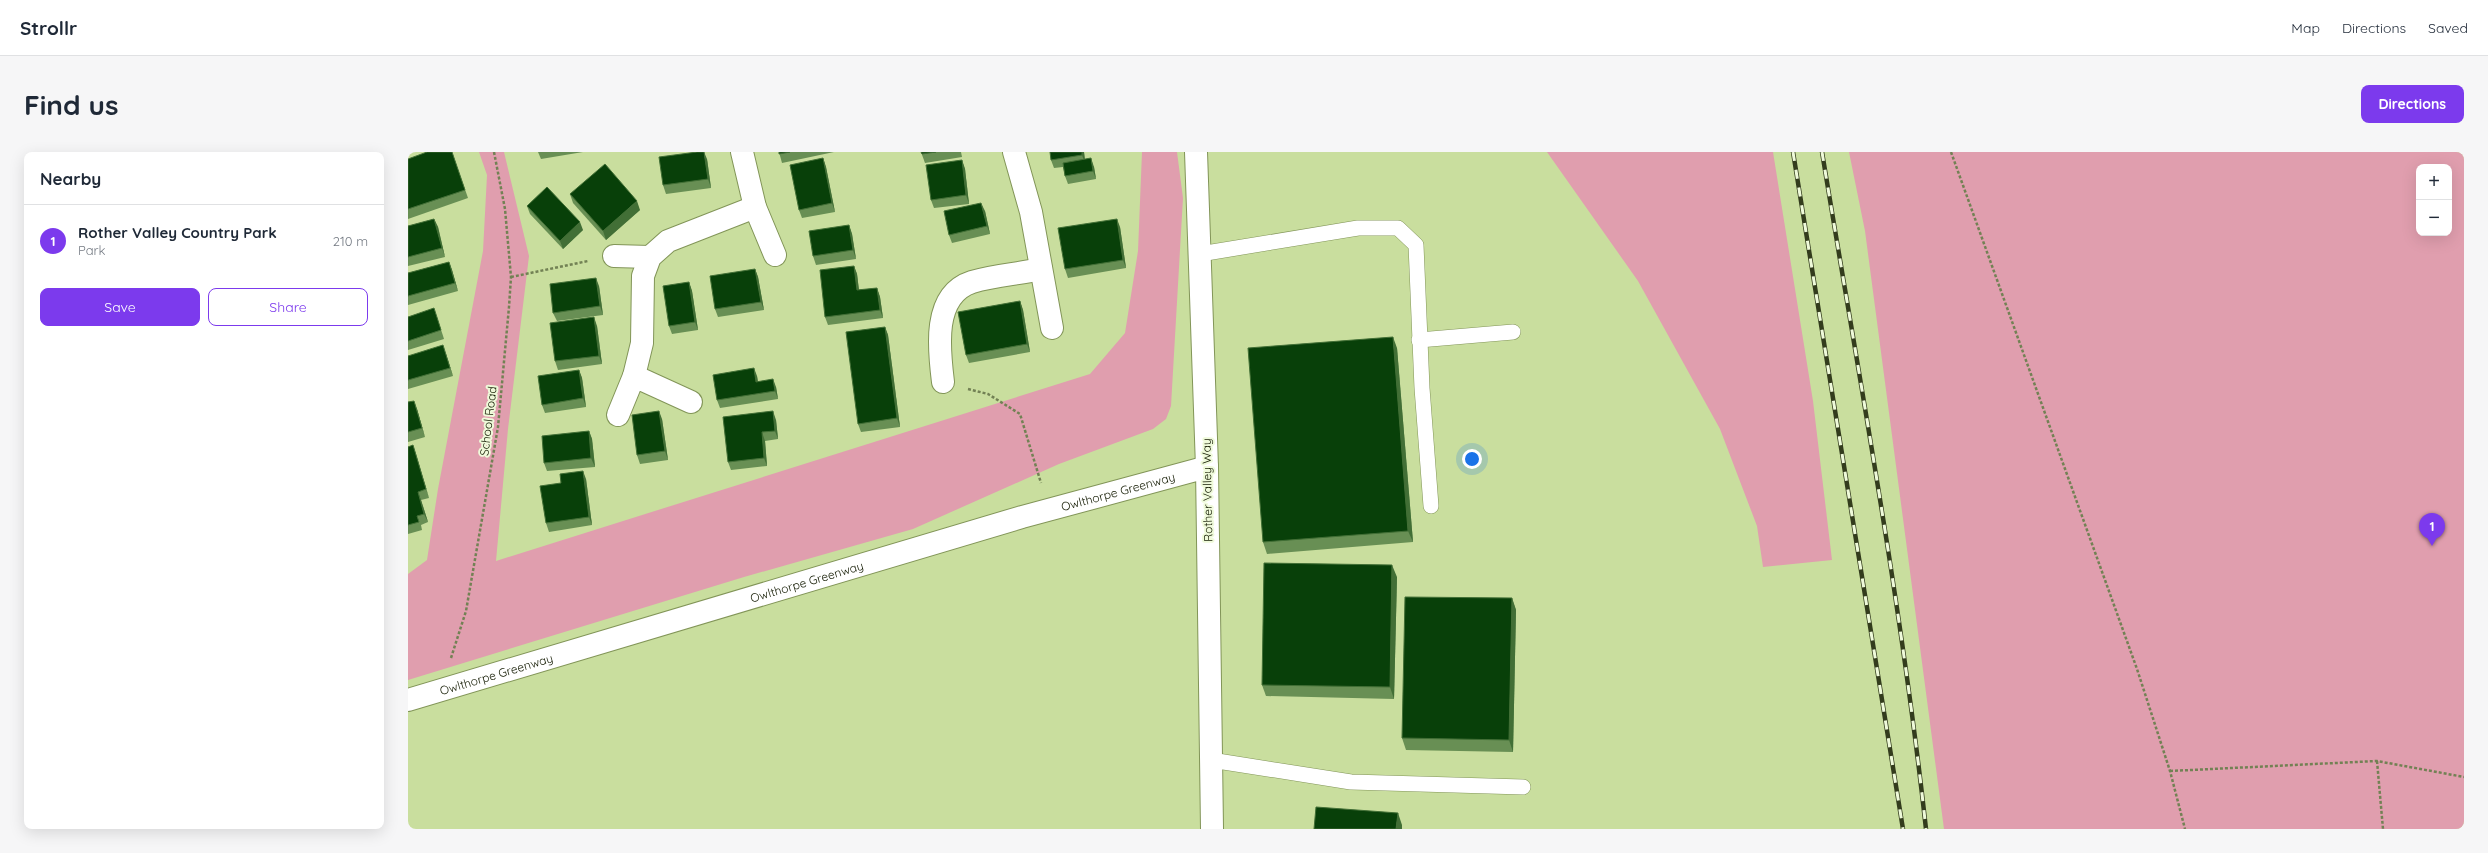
<!DOCTYPE html>
<html lang="en">
<head>
<meta charset="utf-8">
<style>
  :root { --surface:#fff; --page:#f6f6f7; --text:#1f2937; --muted:#747a83; --line:#e0e1e3; --accent:#7c3aed }
  body { margin:0; font-family:Quicksand,sans-serif; background:var(--page); color:var(--text) }
  .controls { position:absolute; right:12px; top:12px; display:grid; overflow:hidden; border-radius:8px; box-shadow:0 4px 16px #0002 }
  .controls button { width:36px; height:36px; display:grid; place-items:center; padding:0; border:0; border-bottom:1px solid var(--line); background:var(--surface); color:var(--text); font:20px sans-serif }
  .you { position:absolute; left:1064px; top:307px; width:14px; height:14px; margin:-10px; border:3px solid #fff; border-radius:50%; background:#1a73e8; box-shadow:0 0 0 6px #1a73e833 }
  .badge { display:grid; place-items:center; width:26px; height:26px; border-radius:50%; background:var(--accent); color:#fff; font-size:13px; font-weight:700 }
  .pin { position:absolute; translate:-50% -33px; filter:drop-shadow(0 1px 2px #0008) }
  .pin::after { content:''; position:absolute; top:21px; width:14px; height:12px; background:inherit; clip-path:polygon(0 0,100% 0,50% 100%) }
  .list { margin:0; padding:0; list-style:none }
  h2 { display:flex; justify-content:space-between; align-items:center; height:52px; margin:0; padding:0 16px; font-size:17px }
  h2 small { font-size:13px; font-weight:400; color:var(--muted) }
  .list li { display:grid; grid-template-columns:26px 1fr auto; gap:12px; align-items:center; box-sizing:border-box; height:72px; padding:0 16px; border-top:1px solid var(--line) }
  .list b { display:block; font-size:15px; white-space:nowrap }
  .list p { margin:0; font-size:13px; white-space:nowrap; color:var(--muted) }
  .list em { font-size:13px; font-style:normal; color:var(--muted) }
  .actions { display:flex; gap:8px; padding:12px 16px }
  .actions a { flex:1; padding:9px 0; border:1px solid var(--accent); border-radius:8px; text-align:center; font-size:14px; color:var(--accent) }
  .actions .main { background:var(--accent); color:#fff }
  .map { position:relative; flex:none; width:2056px; height:677px; overflow:hidden; border-radius:8px }
  header { display:flex; align-items:center; gap:24px; box-sizing:border-box; height:56px; padding:0 20px; background:var(--surface); border-bottom:1px solid var(--line) }
  header strong { font-size:19px }
  nav { display:flex; gap:22px; margin-inline-start:auto; font-size:14px }
  .intro { display:flex; align-items:center; justify-content:space-between; box-sizing:border-box; height:96px; padding:0 24px }
  h1 { margin:0; font-size:28px }
  .button { padding:10px 18px; border-radius:8px; background:var(--accent); color:#fff; font-size:14px; font-weight:700 }
  main { display:flex; gap:24px; padding:0 24px }
  aside { flex:1; background:var(--surface); border-radius:8px; box-shadow:0 4px 16px #0002 }
  .map>svg:first-child { display:block }
  .green { fill:#e09eae; fill-rule:evenodd }
  .lines { fill:none; stroke-linecap:round; stroke-linejoin:round }
  .service-casing { stroke:#829558; stroke-width:16 }
  .minor-casing { stroke:#829558; stroke-width:24 }
  .tertiary-casing { stroke:#829558; stroke-width:24 }
  .path { stroke:#728154; stroke-width:2.5; stroke-dasharray:3 2; stroke-linecap:butt }
  .service { stroke:#fff; stroke-width:15 }
  .minor { stroke:#fff; stroke-width:22 }
  .tertiary { stroke:#fff; stroke-width:22 }
  .rail-casing { stroke:#333c1d; stroke-width:4.5 }
  .rail { stroke:#effada; stroke-width:3; stroke-dasharray:9; stroke-linecap:butt }
  .wall { fill:#688f54 }
  .shaded-wall { fill:#426f36 }
  .building { fill:#084009; stroke:#426f36 }
  .labels { text-anchor:middle; dominant-baseline:central; stroke-width:4; stroke-linejoin:round; paint-order:stroke }
  .street-label { font-size:12px; fill:#141b03; stroke:#effada }
</style>
</head>
<body>
<header>
<strong>Strollr</strong>
<nav><a>Map</a><a>Directions</a><a>Saved</a></nav>
</header>
<div class="intro"><h1>Find us</h1><a class="button">Directions</a></div>
<main>
<aside>
<h2>Nearby<small></small></h2>
<ul class="list">
<li><span class="badge">1</span><div><b>Rother Valley Country Park</b><p>Park</p></div><em>210 m</em></li>
</ul>
<div class="actions"><a class="main">Save</a><a>Share</a></div>
</aside>
<div class="map">
<svg width="2056" height="677" viewBox="0 0 2056 677">
  <rect width="100%" height="100%" fill="#c9de9e"/>
  <g class="green">
    <polygon points="71,0 96,0 121,104 100,277 88,409 682,222 717,181 730,99 734,0 769,0 775,46 763,254 758,267 745,277 651,312 505,377 336,425 0,528 0,422 19,408 30,337 75,99 79,23"/>
    <polygon points="1139,0 1365,0 1405,249 1424,408 1355,415 1349,374 1312,277 1230,129"/>
    <path d="M1441,0h615v677h-520l-79,-598zM2011,15h30v66h-30z"/>
  </g>
  <g class="lines">
    <defs>
      <g id="service">
        <polyline points="792,102 950,76 990,76 1008,93 1014,236 1023,354"/>
        <polyline points="1011,188 1105,180"/>
        <polyline points="803,608 943,630 1115,635"/>
      </g>
      <g id="minor">
        <polyline points="334,0 347,55 367,103"/>
        <polyline points="606,0 623,60 644,176"/>
        <polyline points="788,0 799,315"/>
        <polyline points="206,104 242,105"/>
        <polyline points="226,224 234,191 235,124 242,105 260,89 347,55"/>
        <path d="M535,230c-4,-32 -11,-87 29,-100 22,-7 47,-8 69,-13"/>
        <polyline points="210,263 226,224 283,250"/>
      </g>
      <g id="tertiary">
        <path id="s1" d="M0,548l614,-183 185,-50 5,362"/>
      </g>
    </defs>
    <use href="#service" class="service-casing"/>
    <use href="#minor" class="minor-casing"/>
    <use href="#tertiary" class="tertiary-casing"/>
    <g class="path">
      <polyline points="1543,0 1729,517 1762,619 1777,677"/>
      <polyline points="103,125 180,109"/>
      <polyline points="560,237 580,242 612,262 633,331"/>
      <polyline points="43,506 58,459 90,275 101,155 103,125 97,57 86,0"/>
      <polyline points="1969,609 1975,677"/>
      <polyline points="1762,619 1969,609 2056,625"/>
    </g>
    <use href="#service" class="service"/>
    <use href="#minor" class="minor"/>
    <use href="#tertiary" class="tertiary"/>
    <defs>
      <g id="rail">
        <polyline points="1385,0 1495,677"/>
        <path d="M1414,0c37,225 79,450 104,677"/>
      </g>
    </defs>
    <use href="#rail" class="rail-casing"/>
    <use href="#rail" class="rail"/>
  </g>
  <g class="wall">
    <polygon points="44,0 60,46 0,67 0,7"/>
    <polygon points="130,0 175,0 133,7"/>
    <polygon points="371,0 426,0 374,11"/>
    <polygon points="513,0 553,0 554,5 517,11"/>
    <polygon points="676,0 677,7 686,15 688,27 660,32 657,24 655,15 646,16 643,8"/>
    <polygon points="415,6 418,15 427,60 394,66 391,58"/>
    <polygon points="299,7 303,36 258,42 255,33"/>
    <polygon points="554,8 557,17 561,52 526,56 523,48"/>
    <polygon points="162,42 232,58 198,88 165,51"/>
    <polygon points="119,54 175,78 155,97 122,62"/>
    <polygon points="577,59 582,82 544,91 541,83"/>
    <polygon points="26,67 30,75 37,105 0,114 0,74"/>
    <polygon points="441,73 444,82 448,107 408,113 405,104"/>
    <polygon points="712,75 718,116 660,126 657,117"/>
    <polygon points="41,110 44,118 50,139 0,153 0,121"/>
    <polygon points="446,114 449,122 451,138 469,136 472,145 475,166 420,173 417,165"/>
    <polygon points="347,117 350,125 356,158 310,165 307,157"/>
    <polygon points="281,130 284,139 290,178 264,182 261,174"/>
    <polygon points="191,134 195,163 149,169 145,161"/>
    <polygon points="612,149 615,158 622,200 561,211 558,203"/>
    <polygon points="0,165 29,165 36,187 0,198"/>
    <polygon points="189,174 194,212 150,218 147,209"/>
    <polygon points="477,175 480,183 492,275 453,280 450,272"/>
    <polygon points="989,196 1005,390 859,402 855,390"/>
    <polygon points="38,202 45,224 0,237 0,204"/>
    <polygon points="171,218 174,226 178,255 137,261 134,253"/>
    <polygon points="349,224 350,230 368,235 370,247 312,256 309,248"/>
    <polygon points="0,250 9,257 17,285 0,290"/>
    <polygon points="254,267 260,308 232,312 229,303"/>
    <polygon points="368,268 370,287 357,289 359,314 323,318 320,310"/>
    <polygon points="181,279 184,287 187,315 139,319 136,311"/>
    <polygon points="5,293 21,346 13,348 20,370 13,373 14,378 0,382 0,295"/>
    <polygon points="178,327 184,373 141,380 138,371"/>
    <polygon points="989,425 986,547 858,544 854,533"/>
    <polygon points="1104,446 1108,458 1105,600 998,598 994,586"/>
  </g>
  <g class="shaded-wall">
    <polygon points="296,0 299,7 303,36 300,27"/>
    <polygon points="674,0 676,0 677,11 674,3"/>
    <polygon points="415,6 418,15 427,60 424,51"/>
    <polygon points="683,6 686,15 688,27 685,19"/>
    <polygon points="554,8 557,17 561,52 558,43"/>
    <polygon points="229,49 232,58 198,88 195,79"/>
    <polygon points="573,51 577,59 582,82 579,74"/>
    <polygon points="26,67 30,75 37,105 34,96"/>
    <polygon points="709,67 712,75 718,116 715,108"/>
    <polygon points="172,70 175,78 155,97 152,89"/>
    <polygon points="441,73 444,82 448,107 445,98"/>
    <polygon points="41,110 44,118 50,139 47,131"/>
    <polygon points="446,114 449,122 452,147 449,138"/>
    <polygon points="347,117 350,125 356,158 353,150"/>
    <polygon points="188,126 191,134 195,163 192,154"/>
    <polygon points="281,130 284,139 290,178 287,170"/>
    <polygon points="469,136 472,145 475,166 472,158"/>
    <polygon points="612,149 615,158 622,200 619,192"/>
    <polygon points="186,165 189,174 194,212 191,204"/>
    <polygon points="477,175 480,183 492,275 489,266"/>
    <polygon points="985,185 989,196 1005,390 1000,379"/>
    <polygon points="35,193 38,202 45,224 42,216"/>
    <polygon points="346,216 349,224 351,238 348,230"/>
    <polygon points="171,218 174,226 178,255 175,246"/>
    <polygon points="365,227 368,235 370,247 367,239"/>
    <polygon points="6,249 9,257 17,285 14,276"/>
    <polygon points="251,259 254,267 260,308 257,299"/>
    <polygon points="365,259 368,268 370,287 367,279"/>
    <polygon points="181,279 184,287 187,315 183,306"/>
    <polygon points="354,280 357,289 359,314 356,306"/>
    <polygon points="5,293 8,302 21,346 18,337"/>
    <polygon points="175,319 178,327 184,373 181,365"/>
    <polygon points="10,340 13,348 20,370 16,362"/>
    <polygon points="984,413 989,425 986,547 982,535"/>
    <polygon points="1104,446 1108,458 1105,600 1101,588"/>
    <polygon points="990,661 994,673 994,677 988,677"/>
  </g>
  <g class="building">
    <polygon points="19,0 44,0 57,38 0,57 0,7"/>
    <polygon points="289,0 296,0 300,27 255,33 251,5"/>
    <polygon points="371,0 382,0 371,2"/>
    <polygon points="513,0 528,0 514,2"/>
    <polygon points="642,0 674,0 674,3 643,8"/>
    <polygon points="415,6 424,51 391,58 382,13"/>
    <polygon points="683,6 685,19 657,24 655,11"/>
    <polygon points="554,8 558,43 523,48 518,13"/>
    <polygon points="197,12 229,49 195,79 162,42"/>
    <polygon points="139,35 172,70 152,89 119,54"/>
    <polygon points="573,51 579,74 541,83 536,59"/>
    <polygon points="26,67 34,96 0,105 0,74"/>
    <polygon points="709,67 715,108 657,117 650,76"/>
    <polygon points="441,73 445,98 405,104 401,79"/>
    <polygon points="41,110 47,131 0,144 0,121"/>
    <polygon points="446,114 449,138 469,136 472,158 417,165 412,118"/>
    <polygon points="347,117 353,150 307,157 302,124"/>
    <polygon points="188,126 192,154 145,161 142,132"/>
    <polygon points="281,130 287,170 261,174 255,134"/>
    <polygon points="612,149 619,192 558,203 550,160"/>
    <polygon points="26,156 33,178 0,189 0,165"/>
    <polygon points="186,165 191,204 147,209 142,171"/>
    <polygon points="477,175 489,266 450,272 438,180"/>
    <polygon points="985,185 1000,379 855,390 840,196"/>
    <polygon points="35,193 42,216 0,228 0,204"/>
    <polygon points="346,216 348,230 365,227 367,239 309,248 305,223"/>
    <polygon points="171,218 175,246 134,253 130,224"/>
    <polygon points="6,249 14,276 0,280 0,250"/>
    <polygon points="251,259 257,299 229,303 224,263"/>
    <polygon points="365,259 367,279 354,280 356,306 320,310 315,265"/>
    <polygon points="181,279 183,306 136,311 134,284"/>
    <polygon points="5,293 18,337 10,340 16,362 9,364 11,370 0,373 0,295"/>
    <polygon points="175,319 181,365 138,371 132,334 153,331 152,322"/>
    <polygon points="856,411 984,413 982,535 854,533"/>
    <polygon points="997,445 1104,446 1101,588 994,586"/>
    <polygon points="908,655 990,661 988,677 906,677"/>
  </g>
  <g class="labels">
    <g class="street-label">
      <text transform="translate(80 269) rotate(-83)">School Road</text>
      <text transform="translate(799 338) rotate(-91)">Rother Valley Way</text>
      <text stroke="none"><textPath href="#s1" startOffset="740">Owlthorpe Greenway</textPath></text>
      <text stroke="none"><textPath href="#s1" startOffset="416">Owlthorpe Greenway</textPath></text>
      <text stroke="none"><textPath href="#s1" startOffset="92">Owlthorpe Greenway</textPath></text>
    </g>
  </g>
</svg>
<div class="controls">
<button>+</button>
<button>−</button>
</div>
<div class="you"></div>
<div class="pin badge" style="left:2024px;top:394px">1</div>
</div>
</main>
</body>
</html>
